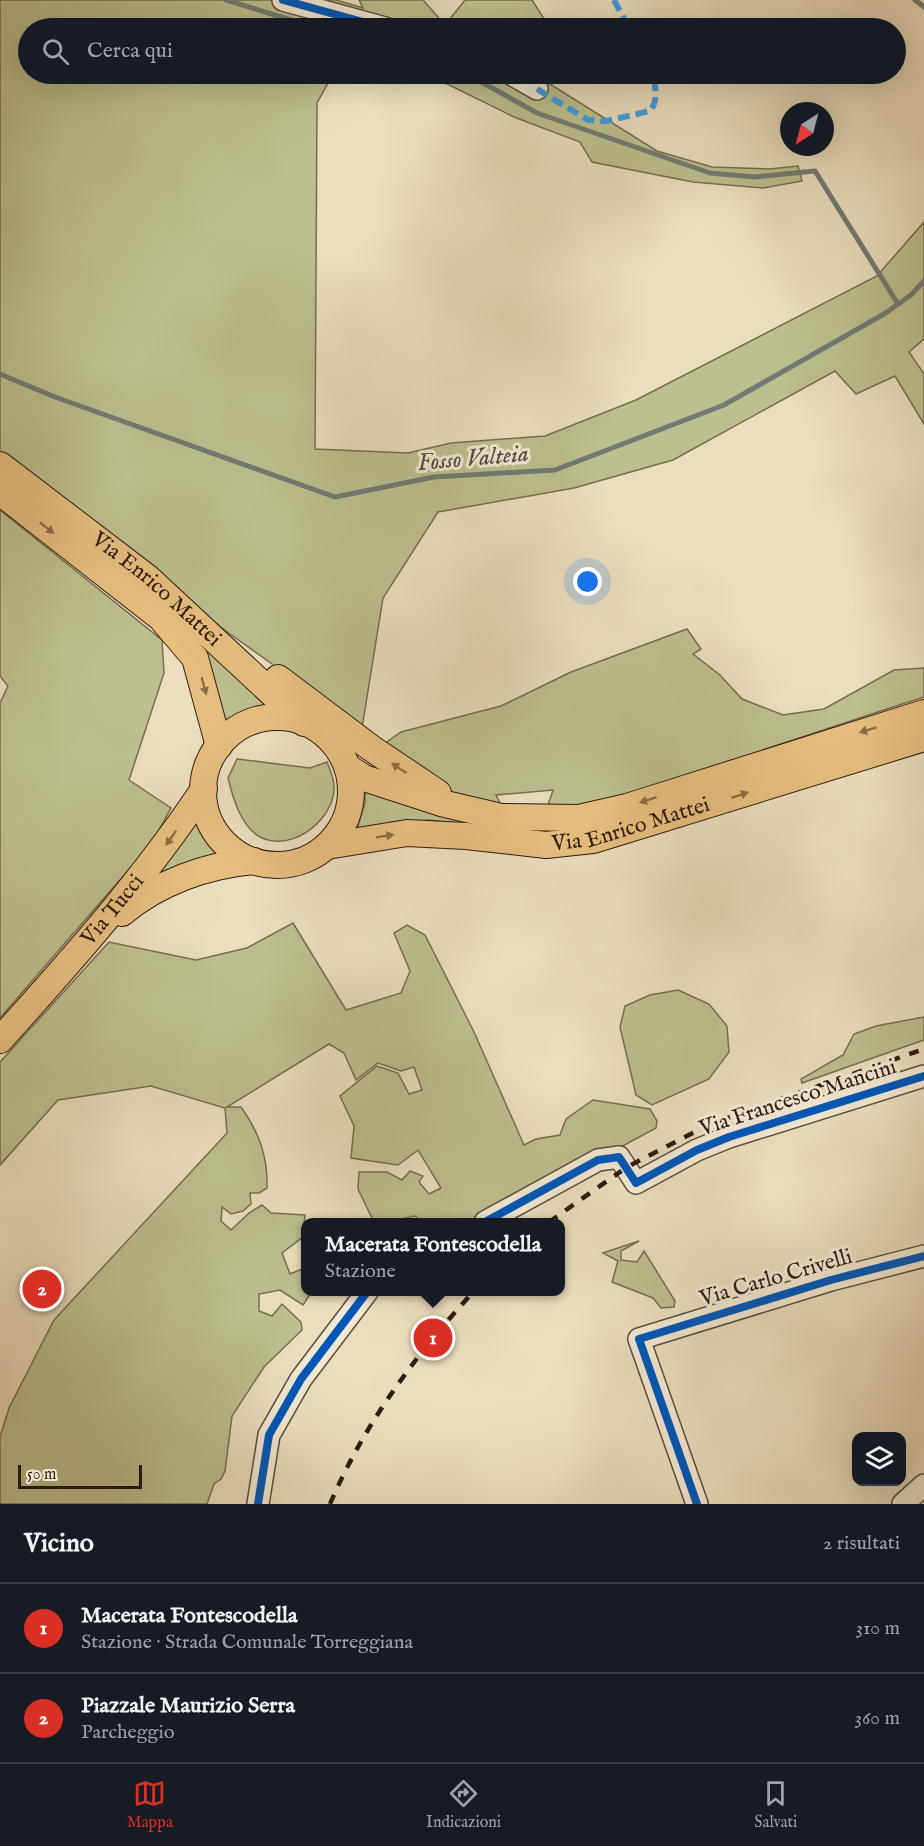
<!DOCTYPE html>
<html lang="it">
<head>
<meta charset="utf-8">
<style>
  :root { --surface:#171b24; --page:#242831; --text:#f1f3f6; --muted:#9ea1a6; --line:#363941; --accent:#d93025 }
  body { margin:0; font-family:"IM FELL English",serif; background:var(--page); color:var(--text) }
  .controls { position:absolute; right:18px; bottom:18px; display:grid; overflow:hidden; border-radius:12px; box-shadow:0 6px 24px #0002 }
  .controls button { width:54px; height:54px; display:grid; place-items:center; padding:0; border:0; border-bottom:2px solid var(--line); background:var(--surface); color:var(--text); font:30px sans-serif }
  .compass { position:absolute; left:780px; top:102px; width:54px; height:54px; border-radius:50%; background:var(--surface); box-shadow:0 6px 24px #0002; rotate:216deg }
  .scale { position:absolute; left:18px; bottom:15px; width:124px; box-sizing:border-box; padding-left:6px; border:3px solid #2f1a0e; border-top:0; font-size:16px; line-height:21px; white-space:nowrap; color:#2f1a0e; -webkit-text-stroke:4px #f2e9d4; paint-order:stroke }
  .you { position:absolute; left:588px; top:582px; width:21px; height:21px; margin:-15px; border:4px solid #fff; border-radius:50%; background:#1a73e8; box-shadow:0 0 0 9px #1a73e833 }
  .badge { display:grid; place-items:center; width:39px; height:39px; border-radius:50%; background:var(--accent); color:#fff; font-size:20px; font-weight:700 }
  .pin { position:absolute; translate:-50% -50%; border:3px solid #fff; box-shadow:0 2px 6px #0006 }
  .popup { position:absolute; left:301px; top:1218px; width:264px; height:78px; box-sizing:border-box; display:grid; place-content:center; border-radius:12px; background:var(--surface); filter:drop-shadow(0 2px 4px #0005); font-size:20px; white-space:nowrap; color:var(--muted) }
  .popup b { font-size:22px; color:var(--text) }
  .popup::after { content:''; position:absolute; left:50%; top:100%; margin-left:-12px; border:12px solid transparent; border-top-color:var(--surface) }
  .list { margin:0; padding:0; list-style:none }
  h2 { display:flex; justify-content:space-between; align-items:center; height:78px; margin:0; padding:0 24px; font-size:26px }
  h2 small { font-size:20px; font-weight:400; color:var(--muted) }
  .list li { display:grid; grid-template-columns:39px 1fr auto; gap:18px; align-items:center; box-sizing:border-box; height:90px; padding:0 24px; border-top:2px solid var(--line) }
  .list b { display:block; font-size:22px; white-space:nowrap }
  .list p { margin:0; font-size:20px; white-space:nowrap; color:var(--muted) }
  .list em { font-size:20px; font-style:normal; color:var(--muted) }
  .icon { flex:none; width:33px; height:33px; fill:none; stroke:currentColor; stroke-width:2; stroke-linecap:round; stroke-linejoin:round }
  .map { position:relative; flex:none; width:924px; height:1504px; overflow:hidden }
  .search { position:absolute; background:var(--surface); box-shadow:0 6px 24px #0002; left:18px; right:18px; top:18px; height:66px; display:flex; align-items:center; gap:15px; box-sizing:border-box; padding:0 21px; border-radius:33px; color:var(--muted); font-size:22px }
  .sheet { height:258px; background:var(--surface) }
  nav { display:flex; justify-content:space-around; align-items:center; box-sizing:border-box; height:84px; border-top:2px solid var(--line); background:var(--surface); font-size:16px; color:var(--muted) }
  nav a { display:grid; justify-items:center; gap:3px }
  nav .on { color:var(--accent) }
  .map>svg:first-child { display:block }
  .green { fill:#bcbf8e; stroke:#766c4e; stroke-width:1.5 }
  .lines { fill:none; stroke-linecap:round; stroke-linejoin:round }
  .stream { stroke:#6f7b73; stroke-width:5 }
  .minor-casing { stroke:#5e4b3a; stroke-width:24 }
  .major-casing { stroke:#2f1a0e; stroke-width:28 }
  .minor { stroke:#f2e9d4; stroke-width:21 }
  .major { stroke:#e6be7e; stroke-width:26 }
  .rail { stroke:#2f1a0e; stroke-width:4.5; stroke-dasharray:10 10; stroke-linecap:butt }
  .quiet { stroke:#3d9bde; stroke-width:6; stroke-dasharray:12 6; stroke-linecap:butt }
  .cycleway-casing { stroke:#f2e9d4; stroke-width:11 }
  .cycleway { stroke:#0057b8; stroke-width:8 }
  .oneway { fill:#8a6c46 }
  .labels { text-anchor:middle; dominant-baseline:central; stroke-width:6; stroke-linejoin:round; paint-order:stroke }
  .street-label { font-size:22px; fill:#2f1a0e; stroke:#f2e9d4 }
  .water-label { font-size:24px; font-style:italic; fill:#4f4a41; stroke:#f2e9d4 }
</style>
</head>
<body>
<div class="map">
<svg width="924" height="1504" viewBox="0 0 924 1504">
  <rect width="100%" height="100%" fill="#ebddbd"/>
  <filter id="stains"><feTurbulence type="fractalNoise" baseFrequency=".00333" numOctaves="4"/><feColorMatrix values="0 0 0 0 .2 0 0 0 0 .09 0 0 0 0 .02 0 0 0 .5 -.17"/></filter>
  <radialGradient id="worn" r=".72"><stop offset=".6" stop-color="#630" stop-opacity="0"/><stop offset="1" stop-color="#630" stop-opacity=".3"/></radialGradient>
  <g class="green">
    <polygon points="0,0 336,0 363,8 359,0 423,0 445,25 465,0 532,0 550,28 28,28 28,74 333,74 317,103 315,449 408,453 451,443 545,436 636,400 877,276 924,222 924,339 909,352 924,374 924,424 895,376 856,394 835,371 673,460 574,488 438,512 383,598 362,728 230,634 0,461"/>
    <polygon points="427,74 534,74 657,151 712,167 769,169 798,166 802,181 763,188 693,182 592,162 580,142 514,117"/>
    <polygon points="0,510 162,640 164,673 129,780 171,808 151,844 0,1018 0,703 8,686 0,676"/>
    <path d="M687,629l14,20 -8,5 27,21 22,24 41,16 41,-6 70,-39 30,-2v29c-78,25 -156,52 -235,77 -46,15 -93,33 -142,34l6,-18 -57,5 6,12 -59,-17 -59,-46 17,-12 100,-26 70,-34z"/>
    <polygon points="199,637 271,707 247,712 225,724 211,667 197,644"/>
    <path d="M237,759l73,9 17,-6c3,7 6,15 7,23 2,33 -40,67 -72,53 -21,-10 -29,-40 -34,-60z"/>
    <polygon points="365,788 476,821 476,825 428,820 357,829 365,803"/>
    <polygon points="198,819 212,845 223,854 146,884"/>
    <path d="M293,923l53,87 55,-17 9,-22 -16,-38 13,-8 18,10 49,97 50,113 12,-6 24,-4 6,-16 27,-19 57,9 7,12 -1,7 -175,94h-59l-7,-6 -27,6 -15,-2 -15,-31 1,-17h28l15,8 8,-9 13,5 -4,6 10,12 12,-6 -23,-38 -20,15 -47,-7 3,-32 -14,-30 37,-30 21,7 11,21 13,-4 -8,-23 -13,4 -23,-8 -22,17 -12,-27 -15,-9 -102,63h14c18,25 27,50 26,81l-8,5h-9l1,11 -8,7 -12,3 -9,-7 -1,14 10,9 18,-17 13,-8 9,8 34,2 -2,22 -21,16 8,21 12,-5 3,2 1,21h9l-4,1 -8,12 -23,-15 -21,4v17l13,5 10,-12 19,18 1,8 -38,37 -32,49 -7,55 -4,8 -7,5 -7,20h-207v-67l9,-29 45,-88 173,-187 -2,-25 -74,-22 -93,14 -58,65v-103l109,-120 87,18 51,-12z"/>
    <polygon points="678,990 709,1004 727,1026 729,1052 709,1079 652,1105 636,1095 620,1027 625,1006 650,995"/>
    <polygon points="924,1017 924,1040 802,1083 801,1079 843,1055 854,1034 876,1026"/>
    <polygon points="639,1241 621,1251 621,1260 637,1262 644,1251 675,1301 674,1307 661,1308 653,1298 612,1282 618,1261 603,1253"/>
  </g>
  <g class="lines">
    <g class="stream">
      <polyline points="226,0 317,28"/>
      <polyline points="915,0 924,7"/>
      <polyline points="467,74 537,113 710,173 755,177 815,171 898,304"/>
      <polyline points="0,374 55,397 335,497 434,477 555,470 724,405 884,314 911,295 924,281"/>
    </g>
    <defs>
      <g id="minor">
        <polyline points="283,0 385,28"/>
        <polyline points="511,74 537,89"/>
        <polyline points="485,1222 598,1160 619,1157 636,1183 697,1150 729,1137 924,1076"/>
        <polyline points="258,1504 269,1435 301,1379 367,1292"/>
        <polyline points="697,1504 639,1339 831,1280 924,1256"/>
        <polyline points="903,1504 924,1485"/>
      </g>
      <g id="major">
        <path id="s1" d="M0,465l148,113 156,145"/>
        <polyline points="0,492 161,618 195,658 219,746"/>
        <polyline points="278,678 371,748 438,793"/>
        <circle cx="277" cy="791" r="74"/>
        <polyline points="347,767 364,778 441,803 501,817 579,818 627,807 924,713"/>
        <path id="s2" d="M327,846l80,-13 59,3 80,9 47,-5 331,-102"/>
        <path d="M122,913c37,-31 85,-48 132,-52"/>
        <path id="s3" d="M0,1040c72,-80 144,-161 204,-251"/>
      </g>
    </defs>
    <use href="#minor" class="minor-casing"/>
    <use href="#major" class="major-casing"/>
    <use href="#minor" class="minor"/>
    <use href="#major" class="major"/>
    <g class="rail">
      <polyline points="549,1222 627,1167 710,1124 924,1049"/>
      <path d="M330,1504c34,-80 85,-148 143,-212"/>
    </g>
    <g class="quiet">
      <polyline points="614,0 629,28"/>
      <path d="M537,89l51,31 18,1 44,-10c9,-12 6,-23 2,-37"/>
    </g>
    <defs>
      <g id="cycleway">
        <polyline points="283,0 385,28"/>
        <polyline points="485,1222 598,1160 619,1157 636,1183 697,1150 729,1137 924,1076"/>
        <polyline points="258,1504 269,1435 301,1379 367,1292"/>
        <polyline points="697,1504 639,1339 831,1280 924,1256"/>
      </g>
    </defs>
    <use href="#cycleway" class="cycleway-casing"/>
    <use href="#cycleway" class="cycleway"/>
  </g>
  <defs><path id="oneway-solid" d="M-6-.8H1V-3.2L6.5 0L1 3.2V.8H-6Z" transform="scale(1.5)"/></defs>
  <g class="oneway">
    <use href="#oneway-solid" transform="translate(47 528) rotate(38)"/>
    <use href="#oneway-solid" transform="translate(204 686) rotate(75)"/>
    <use href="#oneway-solid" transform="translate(868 730) rotate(163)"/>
    <use href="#oneway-solid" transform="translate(399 768) rotate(-146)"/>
    <use href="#oneway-solid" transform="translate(740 795) rotate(-18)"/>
    <use href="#oneway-solid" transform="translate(648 800) rotate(162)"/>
    <use href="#oneway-solid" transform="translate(385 836) rotate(-9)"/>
    <use href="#oneway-solid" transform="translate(171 838) rotate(125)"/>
  </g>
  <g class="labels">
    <g class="street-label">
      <text stroke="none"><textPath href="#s1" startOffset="200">Via Enrico Mattei</textPath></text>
      <text stroke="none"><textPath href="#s2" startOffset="308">Via Enrico Mattei</textPath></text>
      <text stroke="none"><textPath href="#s3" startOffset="172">Via Tucci</textPath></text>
      <text transform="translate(798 1098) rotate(-18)">Via Francesco Mancini</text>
      <text transform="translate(776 1278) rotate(-16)">Via Carlo Crivelli</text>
    </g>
    <g class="water-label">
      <text transform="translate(473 459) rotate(-5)">Fosso Valteia</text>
    </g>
  </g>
  <rect width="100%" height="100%" filter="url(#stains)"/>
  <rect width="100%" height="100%" fill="url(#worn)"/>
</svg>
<div class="controls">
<button><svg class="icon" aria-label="layers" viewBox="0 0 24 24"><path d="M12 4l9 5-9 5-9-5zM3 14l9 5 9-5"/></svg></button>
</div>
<svg class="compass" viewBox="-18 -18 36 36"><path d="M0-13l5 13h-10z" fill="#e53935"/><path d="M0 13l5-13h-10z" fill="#9ea1a6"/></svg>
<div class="scale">50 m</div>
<div class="you"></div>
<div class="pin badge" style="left:433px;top:1338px">1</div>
<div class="popup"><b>Macerata Fontescodella</b>Stazione</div>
<div class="pin badge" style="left:42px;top:1289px">2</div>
<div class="search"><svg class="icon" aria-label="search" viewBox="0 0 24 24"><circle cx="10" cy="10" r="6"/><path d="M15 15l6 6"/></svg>Cerca qui</div>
</div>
<section class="sheet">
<h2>Vicino<small>2 risultati</small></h2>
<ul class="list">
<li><span class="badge">1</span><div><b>Macerata Fontescodella</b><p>Stazione · Strada Comunale Torreggiana</p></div><em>310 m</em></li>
<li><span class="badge">2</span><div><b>Piazzale Maurizio Serra</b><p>Parcheggio</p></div><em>360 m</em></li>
</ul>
</section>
<nav>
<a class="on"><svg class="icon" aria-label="map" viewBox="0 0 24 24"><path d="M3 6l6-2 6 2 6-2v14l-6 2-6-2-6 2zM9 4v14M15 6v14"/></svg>Mappa</a>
<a><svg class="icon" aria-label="directions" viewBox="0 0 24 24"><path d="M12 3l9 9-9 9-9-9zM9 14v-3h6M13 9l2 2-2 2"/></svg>Indicazioni</a>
<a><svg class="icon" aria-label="saved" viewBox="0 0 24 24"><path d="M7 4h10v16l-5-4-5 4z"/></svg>Salvati</a>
</nav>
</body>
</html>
